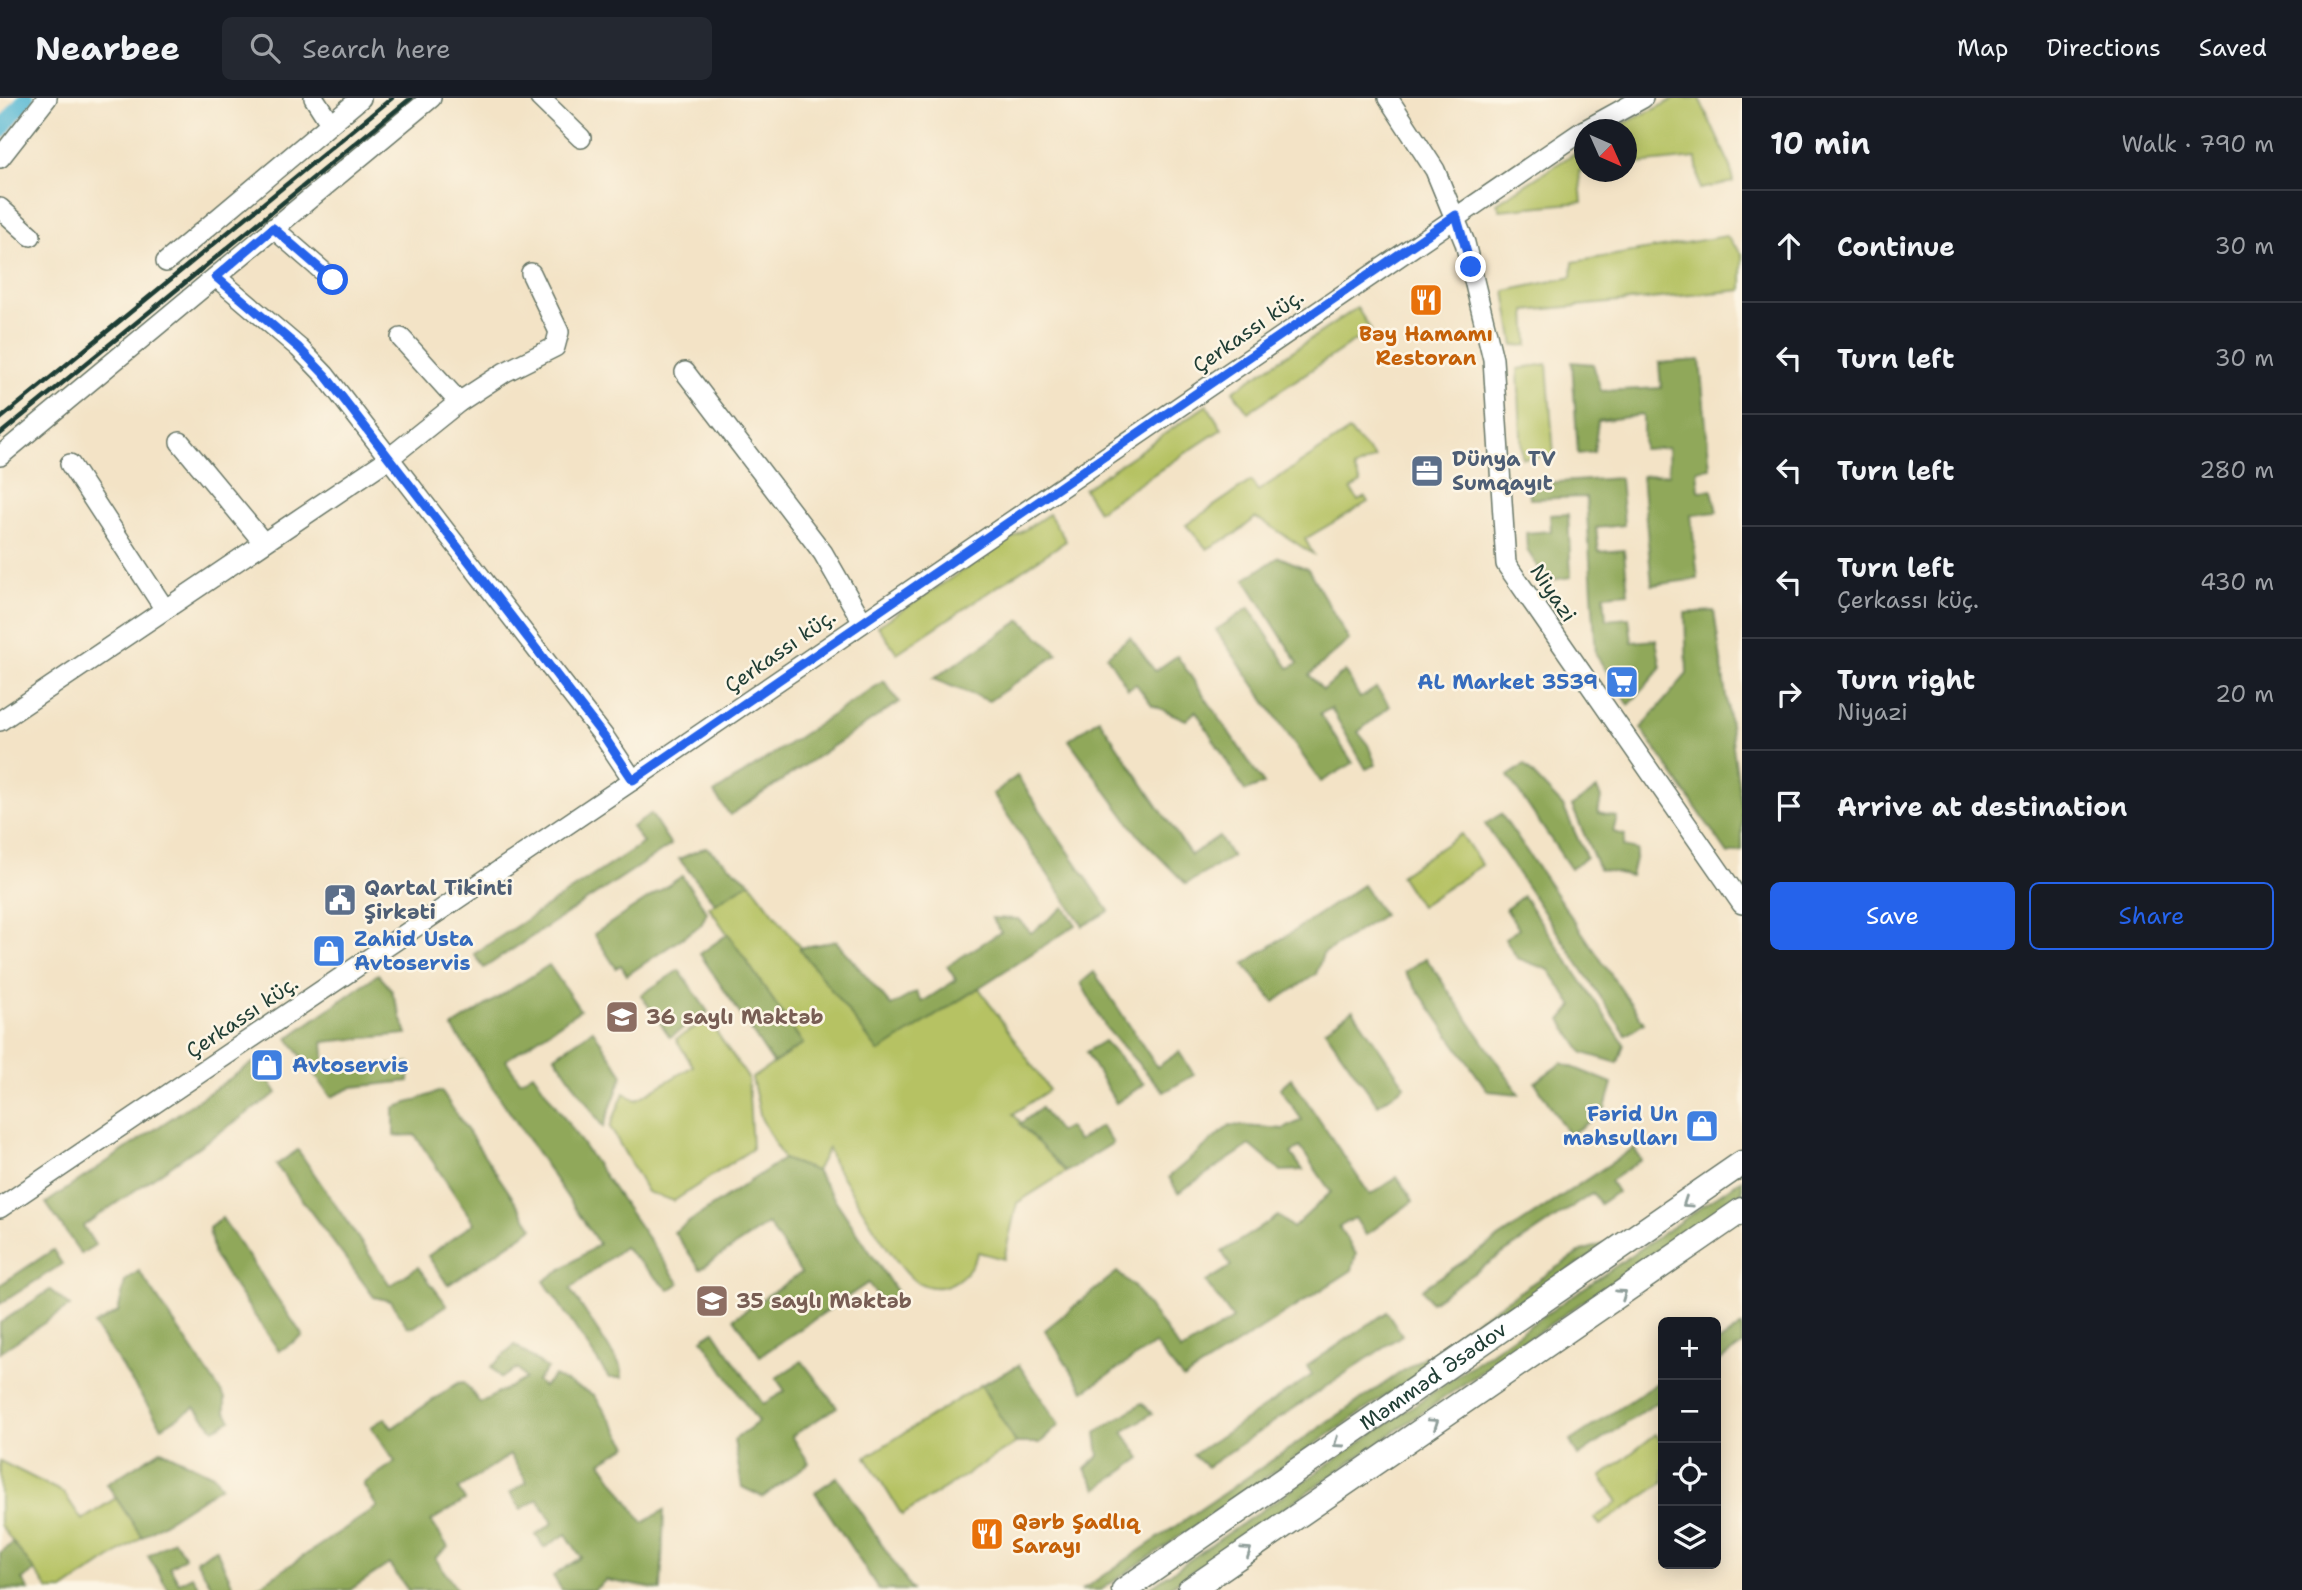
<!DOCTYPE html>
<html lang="en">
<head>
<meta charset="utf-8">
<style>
  :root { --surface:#171b24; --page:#242831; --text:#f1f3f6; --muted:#9ea1a6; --line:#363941; --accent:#2563eb }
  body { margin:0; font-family:"Shantell Sans",sans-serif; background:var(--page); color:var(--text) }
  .controls { position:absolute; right:21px; bottom:21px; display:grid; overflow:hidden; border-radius:10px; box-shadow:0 4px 18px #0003 }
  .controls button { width:63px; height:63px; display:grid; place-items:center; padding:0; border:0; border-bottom:2px solid var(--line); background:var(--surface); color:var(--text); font:35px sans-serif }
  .compass { position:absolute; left:1574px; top:21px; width:63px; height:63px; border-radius:50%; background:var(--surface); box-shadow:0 4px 18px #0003; rotate:135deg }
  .stop { position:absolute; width:21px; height:21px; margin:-16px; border:5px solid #2563eb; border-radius:50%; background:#fff }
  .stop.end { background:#2563eb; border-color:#fff; box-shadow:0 2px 7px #0008 }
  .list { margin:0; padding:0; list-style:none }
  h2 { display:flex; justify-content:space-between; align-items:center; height:91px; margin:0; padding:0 28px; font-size:30px }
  h2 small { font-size:23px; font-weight:400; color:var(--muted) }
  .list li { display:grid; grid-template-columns:46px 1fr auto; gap:21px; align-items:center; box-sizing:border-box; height:112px; padding:0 28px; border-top:2px solid var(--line) }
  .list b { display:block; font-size:26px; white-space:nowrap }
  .list p { margin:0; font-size:23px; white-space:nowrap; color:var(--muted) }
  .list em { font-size:23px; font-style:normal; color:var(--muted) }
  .actions { display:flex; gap:14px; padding:21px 28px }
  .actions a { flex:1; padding:16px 0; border:2px solid var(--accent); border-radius:10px; text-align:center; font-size:24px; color:var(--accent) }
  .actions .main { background:var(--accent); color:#fff }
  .icon { flex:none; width:38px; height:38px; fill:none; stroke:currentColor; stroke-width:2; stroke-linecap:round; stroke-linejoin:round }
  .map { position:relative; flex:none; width:1742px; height:1492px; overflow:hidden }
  header { display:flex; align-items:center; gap:42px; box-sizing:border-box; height:98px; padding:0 35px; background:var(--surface); border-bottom:2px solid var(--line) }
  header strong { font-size:33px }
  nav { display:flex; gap:38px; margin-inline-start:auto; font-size:24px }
  .search { width:490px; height:63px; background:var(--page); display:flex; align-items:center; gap:18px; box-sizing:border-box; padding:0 24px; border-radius:10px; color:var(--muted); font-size:26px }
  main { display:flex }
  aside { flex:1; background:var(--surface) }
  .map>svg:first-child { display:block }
  .green { fill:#b6c264; stroke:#6a804c; stroke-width:2 }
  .forest { fill:#90a85a; stroke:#587247; stroke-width:2 }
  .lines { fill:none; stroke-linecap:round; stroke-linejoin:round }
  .canal { stroke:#55b8d4; stroke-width:16 }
  .minor-casing { stroke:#697767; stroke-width:22 }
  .major-casing { stroke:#697767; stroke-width:27 }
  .minor { stroke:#fff; stroke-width:19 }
  .major { stroke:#fff; stroke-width:24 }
  .rail { stroke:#1f3d34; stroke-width:4.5 }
  .oneway { stroke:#8f9e9a }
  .route { stroke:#2563eb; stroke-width:9 }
  .labels { text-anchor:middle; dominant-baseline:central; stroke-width:5; stroke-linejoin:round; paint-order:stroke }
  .street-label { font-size:21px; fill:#1f3d34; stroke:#fcf5e5 }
  .food-label { font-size:21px; font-weight:bold; fill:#c56008; stroke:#fcf5e5 }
  .service-label { font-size:21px; font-weight:bold; fill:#4e5e75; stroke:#fcf5e5; text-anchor:start }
  .shop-label { font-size:21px; font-weight:bold; fill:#366cbe; stroke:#fcf5e5; text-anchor:end }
  .education-label { font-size:21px; font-weight:bold; fill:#785e54; stroke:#fcf5e5; text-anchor:start }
</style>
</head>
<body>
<header>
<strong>Nearbee</strong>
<div class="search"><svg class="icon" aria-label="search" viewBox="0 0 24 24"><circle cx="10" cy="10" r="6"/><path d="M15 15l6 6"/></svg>Search here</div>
<nav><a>Map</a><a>Directions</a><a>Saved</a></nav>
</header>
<main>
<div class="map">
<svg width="1742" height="1492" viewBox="0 0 1742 1492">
  <rect width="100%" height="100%" fill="#fcf5e5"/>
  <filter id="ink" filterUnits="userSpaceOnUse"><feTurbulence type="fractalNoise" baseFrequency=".0143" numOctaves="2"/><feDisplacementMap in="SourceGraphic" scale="14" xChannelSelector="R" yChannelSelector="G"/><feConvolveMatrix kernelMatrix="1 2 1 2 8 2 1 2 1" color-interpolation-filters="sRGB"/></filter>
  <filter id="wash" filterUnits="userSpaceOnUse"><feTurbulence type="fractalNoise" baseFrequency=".00686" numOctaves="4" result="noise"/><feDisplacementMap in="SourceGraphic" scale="28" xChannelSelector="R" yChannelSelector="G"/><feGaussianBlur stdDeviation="1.57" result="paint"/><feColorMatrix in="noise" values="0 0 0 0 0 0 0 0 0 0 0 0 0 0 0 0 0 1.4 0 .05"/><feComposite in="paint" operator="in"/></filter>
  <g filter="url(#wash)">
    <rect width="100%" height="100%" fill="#f3e3c6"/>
    <g class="green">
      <polygon points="1677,0 1699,0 1730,67 1733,84 1700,91 1696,60 1627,67 1626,32 1612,31"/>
      <polygon points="1584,49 1584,72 1579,73 1582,104 1500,112 1497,105"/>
      <polygon points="1726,138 1742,156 1742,192 1526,213 1528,247 1514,248 1505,193 1572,179 1573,164"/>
      <polygon points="1357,210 1371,232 1248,314 1233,293"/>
      <polygon points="1547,266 1554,358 1522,360 1518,271"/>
      <polygon points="1207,307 1222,331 1098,413 1084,391"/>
      <path d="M1349,333l26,27 -21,11 7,14 -10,6 7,12 7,-4 3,5 -63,37 8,15c-14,-8 -47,-33 -58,-36l-18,15 -30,16 -21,-24 65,-44 7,10z"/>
      <polygon points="1049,416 1066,443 897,555 878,528"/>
      <polygon points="1461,736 1482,767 1420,808 1400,777"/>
      <path d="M750,784l129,169 100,-63 70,102 -36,24 53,58 -49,31 -13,56 -26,-7c-10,27 -36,46 -64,28 -18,-12 -66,-95 -81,-118l-5,-14 -12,23 -33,-12 -22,-41 -9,-40 51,-34 -94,-137z"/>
      <polygon points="708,922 748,980 752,1051 674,1103 647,1094 610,1029 624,995 636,1002 693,968 676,941"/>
      <polygon points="981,1287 1016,1345 902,1417 866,1359"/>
      <polygon points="1656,1336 1663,1347 1663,1385 1600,1427 1594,1420 1618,1404 1601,1379"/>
      <polygon points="0,1363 64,1395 82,1422 116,1400 142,1439 63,1492 49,1492 0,1427"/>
    </g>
    <g class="forest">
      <polygon points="1700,262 1710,370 1697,372 1699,393 1712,392 1717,414 1691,417 1698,481 1652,487 1642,378 1669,376 1668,350 1643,351 1643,317 1598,323 1594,354 1578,356 1572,264 1593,266 1601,293 1661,290 1659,265"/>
      <polygon points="1620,380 1624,427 1596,430 1599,454 1624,452 1628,495 1604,497 1606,522 1629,520 1632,544 1656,542 1661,570 1629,607 1596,557 1586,399 1530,401 1529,386"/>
      <polygon points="1568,416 1571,479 1547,483 1527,452 1526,435 1551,433 1550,417"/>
      <polygon points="1279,459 1308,471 1349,542 1309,577 1323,592 1345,573 1360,600 1376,590 1390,608 1358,634 1368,647 1376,667 1366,671 1331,610 1320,616 1353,665 1321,684 1216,532 1249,510 1289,570 1298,565 1245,481"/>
      <polygon points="1714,513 1742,712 1742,753 1728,756 1641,630 1687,576 1685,515"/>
      <polygon points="1021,522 1058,556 989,603 933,581"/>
      <polygon points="1130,539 1155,573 1177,558 1264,686 1245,693 1196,613 1186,622 1152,607 1136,586 1128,591 1107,558"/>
      <polygon points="884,583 899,604 730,717 714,695"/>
      <polygon points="1099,621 1191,757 1219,738 1232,759 1186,786 1139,738 1069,642"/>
      <polygon points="1524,667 1563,708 1586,759 1571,771 1508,678"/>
      <polygon points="1017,678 1109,813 1083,828 993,696"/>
      <polygon points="1597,691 1601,700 1598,715 1617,719 1613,734 1625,737 1623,749 1637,752 1631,778 1599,771 1572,708"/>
      <polygon points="651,716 671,747 484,870 474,856 643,745 632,729"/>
      <polygon points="1501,716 1644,925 1626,937 1485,726"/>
      <polygon points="706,749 750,784 715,805 679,761"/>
      <polygon points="682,778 707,814 701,827 627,877 621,867 616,870 594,836"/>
      <polygon points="1363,787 1383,817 1323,856 1316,876 1274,904 1244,866"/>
      <polygon points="1523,798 1624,946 1618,965 1583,955 1561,922 1573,908 1549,872 1517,860 1505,840 1519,831 1506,811"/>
      <polygon points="1064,809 1076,827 879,954 799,850 836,843 891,908 916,894 922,904 956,882 947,868 1001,834 992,820 1018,821 1031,835"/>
      <polygon points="728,836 803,946 773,965 700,856"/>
      <polygon points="1426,860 1519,996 1488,993 1405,874"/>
      <polygon points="549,867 580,912 506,962 520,983 533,975 679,1185 669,1192 624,1149 570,1191 621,1269 622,1280 609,1280 544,1183 599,1146 452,929"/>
      <polygon points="679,872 708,914 670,939 641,897"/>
      <polygon points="1094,874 1157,969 1179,954 1194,977 1164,994 1106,930 1081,885"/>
      <polygon points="378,876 391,891 407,936 323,944 325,972 410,965 409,983 353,989 331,999 288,940"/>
      <polygon points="1353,912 1405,988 1378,1007 1325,932"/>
      <polygon points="593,932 623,977 603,1029 555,958"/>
      <polygon points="1104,943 1144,986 1116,1005 1086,954"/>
      <polygon points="256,963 277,995 83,1128 95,1147 81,1156 46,1105"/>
      <polygon points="1562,965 1612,985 1604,1014 1569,1037 1535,984"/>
      <polygon points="1291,980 1370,1097 1397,1079 1413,1103 1366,1137 1355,1120 1339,1129 1356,1156 1352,1172 1183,1281 1155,1246 1084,1293 1045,1232 1117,1174 1134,1189 1181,1253 1233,1221 1206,1184 1231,1168 1222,1154 1278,1118 1293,1130 1331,1094 1300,1049 1291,1055 1303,1072 1281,1073 1250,1047 1178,1095 1169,1079 1230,1027 1284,1031 1302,1022 1280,990"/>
      <polygon points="441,993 533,1130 448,1187 428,1158 474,1125 415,1037 394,1038 394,1010"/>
      <polygon points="1041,1010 1059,1034 1068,1029 1078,1043 1101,1028 1113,1045 1066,1074 1020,1026"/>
      <polygon points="1634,1050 1641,1062 1610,1083 1617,1094 1600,1106 1593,1095 1431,1204 1422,1191"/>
      <polygon points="298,1052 390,1187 418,1169 447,1207 414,1229 407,1228 391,1203 374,1199 276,1067"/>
      <polygon points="783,1061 816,1073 898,1196 884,1208 868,1185 760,1258 734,1220 801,1175 768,1126 700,1171 674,1134"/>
      <polygon points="1742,1081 1742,1094 1165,1492 1146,1492"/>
      <polygon points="222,1120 303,1238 279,1253 214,1158 209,1130"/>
      <polygon points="1613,1143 1466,1241 1461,1232 1582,1153"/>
      <polygon points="53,1152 62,1166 0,1206 0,1187"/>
      <polygon points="139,1173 225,1300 225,1313 231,1322 214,1331 195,1309 162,1329 94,1227 118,1214 125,1183"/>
      <polygon points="50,1192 70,1208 0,1254 0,1225"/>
      <polygon points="1387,1214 1402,1237 1207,1369 1193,1357 1312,1277 1307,1268"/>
      <polygon points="1742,1228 1742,1247 1716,1265 1716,1246"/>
      <polygon points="714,1233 763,1306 785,1293 776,1280 802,1263 837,1309 792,1338 809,1365 763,1399 742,1389 734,1342 758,1324 702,1241"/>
      <polygon points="515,1247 547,1271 537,1283 543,1289 554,1278 594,1297 628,1348 601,1364 643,1425 664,1412 661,1492 606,1482 594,1492 562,1492 553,1478 581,1459 566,1436 544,1450 536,1437 553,1425 538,1401 521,1411 510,1395 527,1384 510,1357 458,1391 465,1402 431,1423 448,1449 435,1460 457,1492 408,1492 389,1466 350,1492 253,1492 377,1409 363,1386 395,1364 371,1329 385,1320 392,1330 458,1285 464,1284 480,1305 525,1281 518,1270 501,1280 491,1269"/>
      <polygon points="1425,1258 1431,1267 1101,1492 1082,1492"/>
      <polygon points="1019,1267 1059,1327 1040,1345 1016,1345 981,1287"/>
      <polygon points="1663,1281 1663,1300 1578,1358 1570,1343"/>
      <polygon points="1142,1305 1152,1315 1123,1334 1141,1360 1097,1391 1085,1371 1099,1358 1096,1335"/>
      <polygon points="161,1352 215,1378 221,1388 142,1439 107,1386"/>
      <polygon points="837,1379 912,1492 879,1492 815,1394"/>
      <polygon points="174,1442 185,1459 170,1469 179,1485 192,1478 201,1492 169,1492 148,1458"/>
      <polygon points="13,1445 35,1473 22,1482 29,1492 0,1491 0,1455"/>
      <polygon points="216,1451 235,1492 214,1492 196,1462"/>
    </g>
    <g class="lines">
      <polyline class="canal" points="0,33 26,0"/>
    </g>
  </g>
  <g filter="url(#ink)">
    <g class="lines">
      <defs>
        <g id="minor">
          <polyline points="314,0 330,25"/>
          <polyline points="540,0 581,40"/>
          <polyline points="1388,0 1435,72 1465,145 1493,261 1506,466 1742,806"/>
          <polyline points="1585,32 1643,0"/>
          <polyline points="0,60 47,0"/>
          <polyline points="0,110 31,138"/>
          <polyline points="273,130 333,182"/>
          <polyline points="166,164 361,0"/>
          <polyline points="216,179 299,250 325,277 605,640 633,682"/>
          <polyline points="401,240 459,304"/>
          <polyline points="685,274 823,455 862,523"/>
          <polyline points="180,344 263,444"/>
          <polyline points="0,358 431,0"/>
          <polyline points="70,366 164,510"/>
          <polyline points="0,623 388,361 459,304 505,274 555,249 559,234 531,175"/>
          <polyline points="0,1110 633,682 1584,32"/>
        </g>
        <g id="major">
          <path id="s1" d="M1124,1492l618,-427"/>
          <polyline points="1190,1492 1742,1112"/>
        </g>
      </defs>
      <use href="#minor" class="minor-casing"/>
      <use href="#major" class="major-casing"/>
      <use href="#minor" class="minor"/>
      <use href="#major" class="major"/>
      <g class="rail">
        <polyline points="0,321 392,0"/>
        <polyline points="0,336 411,0"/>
      </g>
    </g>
    <defs><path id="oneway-chevron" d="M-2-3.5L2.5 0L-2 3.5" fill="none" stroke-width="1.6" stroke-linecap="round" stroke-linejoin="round" transform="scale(1.75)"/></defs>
    <g class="oneway">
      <use href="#oneway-chevron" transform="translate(1687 1105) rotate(146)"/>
      <use href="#oneway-chevron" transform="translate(1622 1196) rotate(-35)"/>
      <use href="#oneway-chevron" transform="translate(1434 1325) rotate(-34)"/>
      <use href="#oneway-chevron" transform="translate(1338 1345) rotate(145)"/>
      <use href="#oneway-chevron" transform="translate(1247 1453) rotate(-34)"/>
    </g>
  </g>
  <g class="lines" filter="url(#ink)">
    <polyline class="route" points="333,182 273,130 216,179 299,250 325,277 605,640 633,682 1456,117 1471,169"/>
  </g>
  <defs>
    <symbol id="restaurant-square" viewBox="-11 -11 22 22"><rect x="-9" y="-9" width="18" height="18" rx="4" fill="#e8710a" stroke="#fcf5e5"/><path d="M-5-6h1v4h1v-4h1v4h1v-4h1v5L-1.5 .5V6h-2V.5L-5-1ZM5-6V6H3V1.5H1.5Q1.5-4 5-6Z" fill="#fff"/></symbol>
    <symbol id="office-square" viewBox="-11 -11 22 22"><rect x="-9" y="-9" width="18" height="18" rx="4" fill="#5c6f8a" stroke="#fcf5e5"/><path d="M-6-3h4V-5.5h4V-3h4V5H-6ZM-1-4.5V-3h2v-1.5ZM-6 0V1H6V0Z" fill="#fff"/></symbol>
    <symbol id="supermarket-square" viewBox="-11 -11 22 22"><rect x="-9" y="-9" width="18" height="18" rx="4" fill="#3f7fe0" stroke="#fcf5e5"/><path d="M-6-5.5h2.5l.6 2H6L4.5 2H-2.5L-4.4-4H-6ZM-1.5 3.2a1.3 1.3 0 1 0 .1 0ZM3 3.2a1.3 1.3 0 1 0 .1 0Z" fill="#fff"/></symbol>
    <symbol id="civic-square" viewBox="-11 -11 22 22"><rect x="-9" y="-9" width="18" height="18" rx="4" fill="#5c6f8a" stroke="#fcf5e5"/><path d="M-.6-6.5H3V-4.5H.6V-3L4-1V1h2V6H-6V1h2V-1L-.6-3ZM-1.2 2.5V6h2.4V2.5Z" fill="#fff"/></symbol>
    <symbol id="shop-square" viewBox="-11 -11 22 22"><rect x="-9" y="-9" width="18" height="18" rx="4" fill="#3f7fe0" stroke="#fcf5e5"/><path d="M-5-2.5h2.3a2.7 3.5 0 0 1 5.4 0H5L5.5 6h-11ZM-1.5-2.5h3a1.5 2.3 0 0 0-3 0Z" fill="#fff"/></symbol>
    <symbol id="school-square" viewBox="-11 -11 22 22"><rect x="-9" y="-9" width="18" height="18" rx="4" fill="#8d6e63" stroke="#fcf5e5"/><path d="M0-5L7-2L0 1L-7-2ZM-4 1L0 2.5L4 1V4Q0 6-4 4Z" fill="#fff"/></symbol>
  </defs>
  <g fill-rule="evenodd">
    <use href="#restaurant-square" x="1407" y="183" width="38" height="38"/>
    <use href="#office-square" x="1408" y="354" width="38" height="38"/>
    <use href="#supermarket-square" x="1603" y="565" width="38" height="38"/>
    <use href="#civic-square" x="321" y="783" width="38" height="38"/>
    <use href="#shop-square" x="310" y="834" width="38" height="38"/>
    <use href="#school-square" x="603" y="900" width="38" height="38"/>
    <use href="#shop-square" x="248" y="948" width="38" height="38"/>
    <use href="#shop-square" x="1683" y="1009" width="38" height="38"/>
    <use href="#school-square" x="693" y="1184" width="38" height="38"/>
    <use href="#restaurant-square" x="968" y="1417" width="38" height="38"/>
  </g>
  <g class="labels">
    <g class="street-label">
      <text transform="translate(1248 233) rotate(-35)">Çerkassı küç.</text>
      <text transform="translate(1553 495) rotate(56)">Niyazi</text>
      <text transform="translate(780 553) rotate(-35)">Çerkassı küç.</text>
      <text transform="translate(242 919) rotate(-34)">Çerkassı küç.</text>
      <text stroke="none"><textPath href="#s1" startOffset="376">Məmməd Əsədov</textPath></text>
    </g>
    <g class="food-label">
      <text x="1426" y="236">Bәy Hamamı<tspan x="1426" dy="24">Restoran</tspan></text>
      <text x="1012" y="1424" text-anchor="start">Qәrb Şadlıq<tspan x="1012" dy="24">Sarayı</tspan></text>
    </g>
    <g class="service-label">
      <text x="1452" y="361">Dünya TV<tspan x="1452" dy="24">Sumqayıt</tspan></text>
      <text x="364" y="790">Qartal Tikinti<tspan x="364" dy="24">Şirkәti</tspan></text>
    </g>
    <g class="shop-label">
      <text x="1598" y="584">AL Market 3539</text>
      <text x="354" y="841" text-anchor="start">Zahid Usta<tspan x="354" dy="24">Avtoservis</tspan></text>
      <text x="292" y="967" text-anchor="start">Avtoservis</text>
      <text x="1678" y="1016">Fərid Un<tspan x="1678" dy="24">məhsulları</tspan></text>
    </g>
    <g class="education-label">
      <text x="646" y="919">36 saylı Məktəb</text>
      <text x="736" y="1203">35 saylı Məktəb</text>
    </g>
  </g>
</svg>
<div class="controls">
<button>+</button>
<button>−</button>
<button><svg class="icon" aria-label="locate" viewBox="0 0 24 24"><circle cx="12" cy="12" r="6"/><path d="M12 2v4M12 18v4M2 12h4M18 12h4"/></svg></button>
<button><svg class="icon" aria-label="layers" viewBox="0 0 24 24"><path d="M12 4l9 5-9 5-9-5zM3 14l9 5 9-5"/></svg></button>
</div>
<svg class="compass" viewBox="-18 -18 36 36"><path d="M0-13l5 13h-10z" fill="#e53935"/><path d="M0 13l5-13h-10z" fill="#9ea1a6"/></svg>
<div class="stop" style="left:333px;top:182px"></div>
<div class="stop end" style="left:1471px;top:169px"></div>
</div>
<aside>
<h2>10 min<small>Walk · 790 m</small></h2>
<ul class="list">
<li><svg class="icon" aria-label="ahead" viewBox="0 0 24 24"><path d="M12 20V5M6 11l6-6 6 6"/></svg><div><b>Continue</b></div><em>30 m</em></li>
<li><svg class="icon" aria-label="left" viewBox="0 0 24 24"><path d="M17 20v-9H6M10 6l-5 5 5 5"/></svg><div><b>Turn left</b></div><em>30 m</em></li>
<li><svg class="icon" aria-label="left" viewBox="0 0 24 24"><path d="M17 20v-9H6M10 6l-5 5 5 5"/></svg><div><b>Turn left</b></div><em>280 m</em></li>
<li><svg class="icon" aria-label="left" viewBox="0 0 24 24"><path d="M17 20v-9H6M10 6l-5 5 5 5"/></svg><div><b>Turn left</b><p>Çerkassı küç.</p></div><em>430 m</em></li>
<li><svg class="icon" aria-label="right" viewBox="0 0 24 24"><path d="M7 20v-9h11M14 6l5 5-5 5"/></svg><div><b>Turn right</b><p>Niyazi</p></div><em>20 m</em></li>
<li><svg class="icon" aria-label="arrive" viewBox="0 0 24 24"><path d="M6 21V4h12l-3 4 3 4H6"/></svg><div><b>Arrive at destination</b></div></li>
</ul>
<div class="actions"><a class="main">Save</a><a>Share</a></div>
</aside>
</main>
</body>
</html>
